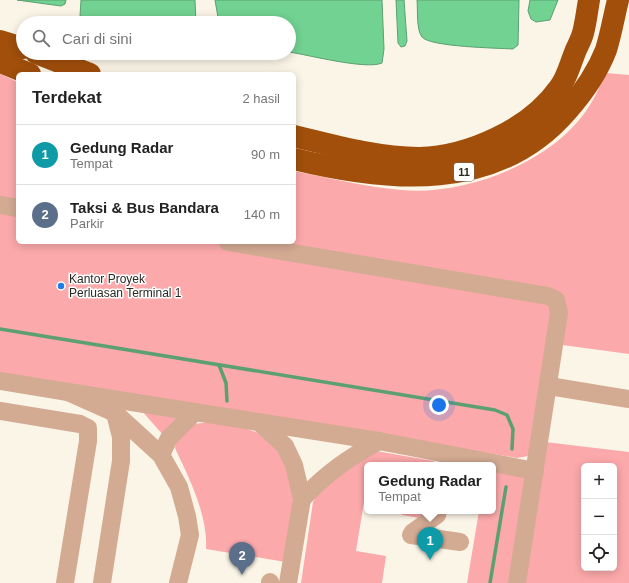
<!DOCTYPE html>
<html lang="id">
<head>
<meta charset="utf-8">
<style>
  :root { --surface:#fff; --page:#f2f2f2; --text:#222; --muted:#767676; --line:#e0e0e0; --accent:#d93025 }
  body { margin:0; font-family:Arial,sans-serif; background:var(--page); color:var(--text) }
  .controls { position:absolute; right:12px; bottom:12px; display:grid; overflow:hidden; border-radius:6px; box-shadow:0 2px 10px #0003 }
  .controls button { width:36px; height:36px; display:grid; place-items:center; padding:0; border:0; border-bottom:1px solid var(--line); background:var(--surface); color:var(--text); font:20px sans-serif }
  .you { position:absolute; left:439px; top:405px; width:14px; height:14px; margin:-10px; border:3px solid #fff; border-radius:50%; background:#1a73e8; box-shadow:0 0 0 6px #1a73e833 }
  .badge { display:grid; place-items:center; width:26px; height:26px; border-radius:50%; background:var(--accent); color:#fff; font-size:13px; font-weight:700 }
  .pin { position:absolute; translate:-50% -33px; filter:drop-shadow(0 1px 2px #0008) }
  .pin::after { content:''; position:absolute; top:21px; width:14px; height:12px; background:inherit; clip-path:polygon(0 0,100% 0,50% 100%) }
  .popup { position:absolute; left:364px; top:462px; width:132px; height:52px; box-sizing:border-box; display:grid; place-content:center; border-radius:6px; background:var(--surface); filter:drop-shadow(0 1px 3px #0005); font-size:13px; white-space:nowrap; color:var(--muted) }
  .popup b { font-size:15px; color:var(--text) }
  .popup::after { content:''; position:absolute; left:50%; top:100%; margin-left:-8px; border:8px solid transparent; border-top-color:var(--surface) }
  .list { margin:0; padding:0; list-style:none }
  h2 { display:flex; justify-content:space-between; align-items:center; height:52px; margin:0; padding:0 16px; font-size:17px }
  h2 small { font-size:13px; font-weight:400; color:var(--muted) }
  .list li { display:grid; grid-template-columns:26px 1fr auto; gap:12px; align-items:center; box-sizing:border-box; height:60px; padding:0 16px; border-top:1px solid var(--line) }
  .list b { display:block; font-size:15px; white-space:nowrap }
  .list p { margin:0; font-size:13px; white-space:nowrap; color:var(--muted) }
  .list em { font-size:13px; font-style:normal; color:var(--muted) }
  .icon { flex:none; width:22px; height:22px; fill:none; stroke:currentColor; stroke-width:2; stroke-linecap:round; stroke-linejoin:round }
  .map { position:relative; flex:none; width:629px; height:583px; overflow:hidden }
  .search { position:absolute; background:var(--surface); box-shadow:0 2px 10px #0003; left:16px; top:16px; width:280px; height:44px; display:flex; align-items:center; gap:10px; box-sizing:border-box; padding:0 14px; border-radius:22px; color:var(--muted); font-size:15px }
  .panel { position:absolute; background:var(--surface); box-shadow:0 2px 10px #0003; left:16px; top:72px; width:280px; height:172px; border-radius:6px }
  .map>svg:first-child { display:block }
  .green { fill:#fca9ab; fill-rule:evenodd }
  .water { fill:#71d292; stroke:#5c9f71 }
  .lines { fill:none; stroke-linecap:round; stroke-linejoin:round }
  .stream { stroke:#5c9f71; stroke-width:3.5 }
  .minor { stroke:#d3aa92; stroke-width:18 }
  .highway { stroke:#a14f0b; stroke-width:22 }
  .poi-dot { fill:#207de7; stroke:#fff; stroke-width:1.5 }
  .labels { text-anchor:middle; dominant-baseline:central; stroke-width:3; stroke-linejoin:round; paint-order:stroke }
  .shield { fill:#fff; stroke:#6b6966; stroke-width:1 }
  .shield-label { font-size:11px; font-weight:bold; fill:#2b2924 }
  .poi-label { font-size:12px; fill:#2b2924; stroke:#fff; text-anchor:start }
</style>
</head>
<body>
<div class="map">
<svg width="629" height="583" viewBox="0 0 629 583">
  <rect width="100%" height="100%" fill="#fbf5e7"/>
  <g class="green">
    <path d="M606,73l23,2v279l-74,-10 -16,101 -11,11 -11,2 -517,-85v-299l18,8v160h276v-71c36,7 71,16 107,19 64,6 151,-27 187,-82 7,-10 12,-23 18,-35z"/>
    <polygon points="142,411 180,417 163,435"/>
    <path d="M210,422l31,5 15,5 16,9 14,16 12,39 -12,66 -80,-13c2,-34 -17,-71 -31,-101l1,-6 18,-18z"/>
    <path d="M545,442l84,10v131h-107zM584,466h30v102h-30z"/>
    <polygon points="376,451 434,461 435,465 367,465 367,502 364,502 356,551 386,556 382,583 301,583 313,502 323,483"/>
    <polygon points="493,468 528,478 513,583 467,583 479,511 493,511"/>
    <polygon points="402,511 429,511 419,518 402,515"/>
  </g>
  <g class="water">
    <polygon points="17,0 66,0 65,4 61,6"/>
    <polygon points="81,0 195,0 196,23 108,23 80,16"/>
    <path d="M215,0h167l2,49 -2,14c-16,7 -73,-8 -93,-11v-29h-70z"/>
    <polygon points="396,0 404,0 407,41 405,46 401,47 398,43"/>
    <path d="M417,0h102l-1,45 -5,4c-16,-1 -83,-2 -91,-12 -6,-8 -4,-27 -5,-37z"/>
    <polygon points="530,0 558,0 550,20 536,22 531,19 528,11"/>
  </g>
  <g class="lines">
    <g class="stream">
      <polyline points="0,329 495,410 507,415 513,429 512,449"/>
      <polyline points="219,365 226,383 227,401"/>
      <polyline points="490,583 506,487"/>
    </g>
    <g class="minor">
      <polyline points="0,205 18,208"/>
      <polyline points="228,242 548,296 556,300 559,313 517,583"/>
      <polyline points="0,381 68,392 115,413 161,455 179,487 187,516 190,535 178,583"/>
      <polyline points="549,386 629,399"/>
      <polyline points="68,392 379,441 535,471"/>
      <polyline points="0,411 80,424 88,428 88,441 65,583"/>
      <polyline points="260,423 285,446 294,465 302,499 288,583"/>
      <polyline points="161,455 169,438 195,412"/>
      <path d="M302,499c26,-27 45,-40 77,-58"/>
      <polyline points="438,511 437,515 413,532 411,535 460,542"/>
      <polyline points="102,583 121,461 121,437 115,413"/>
      <polyline points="270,583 270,582"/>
    </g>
    <g class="highway">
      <polyline points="0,41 23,48"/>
      <polyline points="36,53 90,74"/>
      <polyline points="0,62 30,74"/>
      <path d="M294,136c41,10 84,22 125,22 50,-1 111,-29 140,-70 8,-10 10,-21 15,-33 2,-7 7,-14 9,-22 3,-11 4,-22 6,-33"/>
      <path d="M294,159c95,23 202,34 273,-48 16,-18 30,-38 39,-61 5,-16 8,-34 12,-50"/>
    </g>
  </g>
  <circle class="poi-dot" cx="61" cy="286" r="4"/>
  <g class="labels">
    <rect class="shield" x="454" y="163" width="20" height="18" rx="3"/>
    <g class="shield-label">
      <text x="464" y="172">11</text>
    </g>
    <g class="poi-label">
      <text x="69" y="279">Kantor Proyek<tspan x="69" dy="14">Perluasan Terminal 1</tspan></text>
    </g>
  </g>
</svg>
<div class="controls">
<button>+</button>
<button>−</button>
<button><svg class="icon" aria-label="locate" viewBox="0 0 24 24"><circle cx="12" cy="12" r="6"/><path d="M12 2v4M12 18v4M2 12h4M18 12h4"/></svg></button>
</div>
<div class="you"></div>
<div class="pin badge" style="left:430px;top:560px;background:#0f9aa8">1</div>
<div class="popup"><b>Gedung Radar</b>Tempat</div>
<div class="pin badge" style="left:242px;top:575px;background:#5c6f8a">2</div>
<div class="search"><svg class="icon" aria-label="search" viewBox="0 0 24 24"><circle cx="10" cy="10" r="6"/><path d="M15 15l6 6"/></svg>Cari di sini</div>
<section class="panel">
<h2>Terdekat<small>2 hasil</small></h2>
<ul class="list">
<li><span class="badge" style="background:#0f9aa8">1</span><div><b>Gedung Radar</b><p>Tempat</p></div><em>90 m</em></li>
<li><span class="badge" style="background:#5c6f8a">2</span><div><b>Taksi &amp; Bus Bandara</b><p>Parkir</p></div><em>140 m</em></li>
</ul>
</section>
</div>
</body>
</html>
